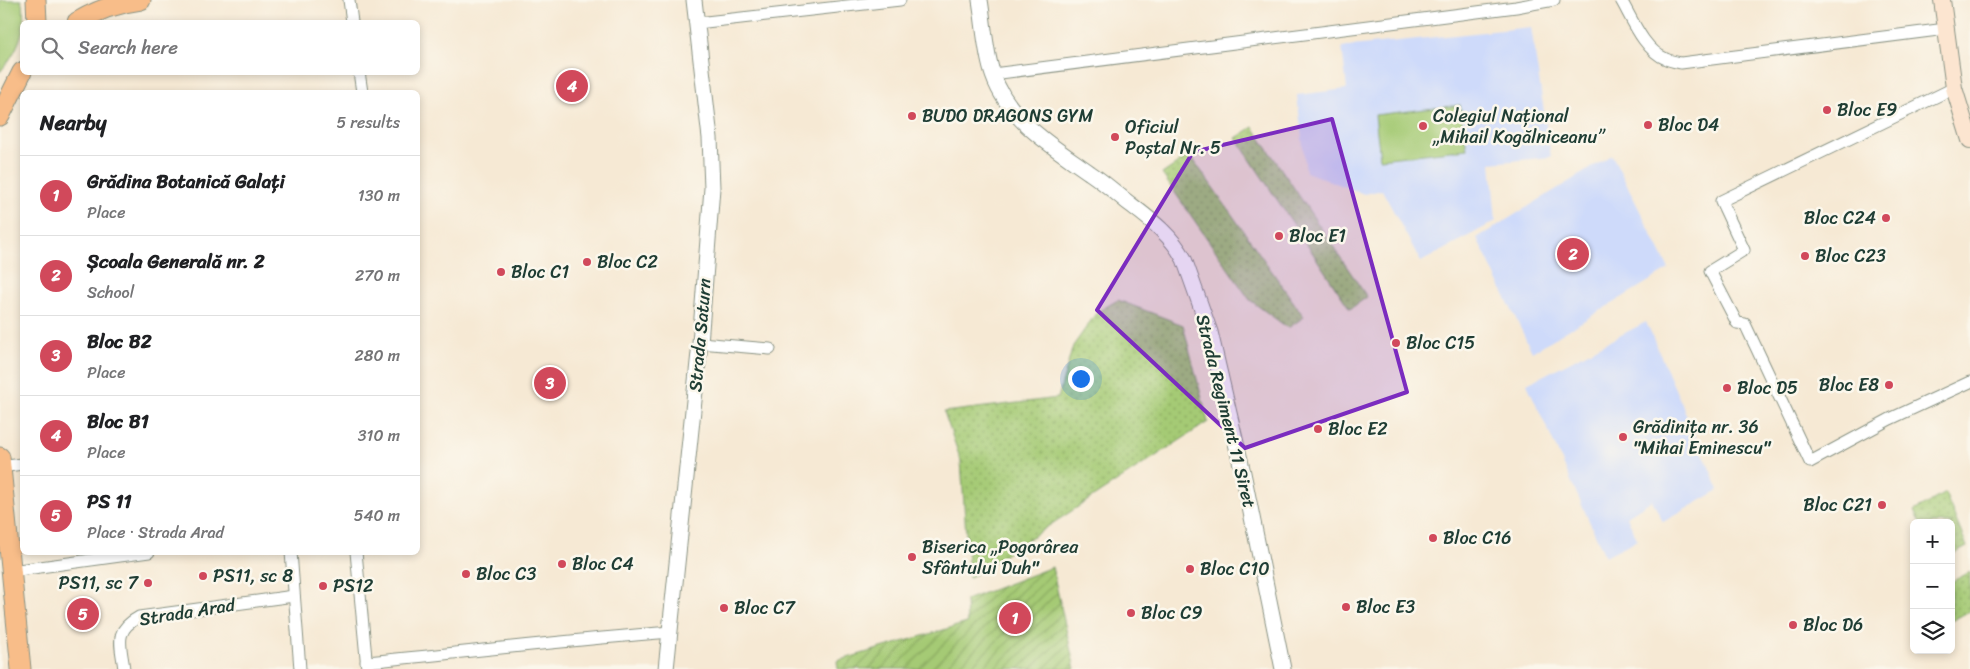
<!DOCTYPE html>
<html lang="en">
<head>
<meta charset="utf-8">
<style>
  :root { --surface:#fff; --page:#f6f6f6; --text:#202124; --muted:#757577; --line:#e0e0e0; --accent:#d1495b }
  body { margin:0; font-family:Sriracha,sans-serif; background:var(--page); color:var(--text) }
  .controls { position:absolute; right:15px; bottom:15px; display:grid; overflow:hidden; border-radius:8px; box-shadow:0 2px 8px #0003 }
  .controls button { width:45px; height:45px; display:grid; place-items:center; padding:0; border:0; border-bottom:1px solid var(--line); background:var(--surface); color:var(--text); font:25px sans-serif }
  .you { position:absolute; left:1080px; top:378px; width:18px; height:18px; margin:-12px; border:4px solid #fff; border-radius:50%; background:#1a73e8; box-shadow:0 0 0 8px #1a73e833 }
  .badge { display:grid; place-items:center; width:32px; height:32px; border-radius:50%; background:var(--accent); color:#fff; font-size:16px; font-weight:700 }
  .pin { position:absolute; translate:-50% -50%; border:2px solid #fff; box-shadow:0 1px 5px #0006 }
  .list { margin:0; padding:0; list-style:none }
  h2 { display:flex; justify-content:space-between; align-items:center; height:65px; margin:0; padding:0 20px; font-size:21px }
  h2 small { font-size:16px; font-weight:400; color:var(--muted) }
  .list li { display:grid; grid-template-columns:32px 1fr auto; gap:15px; align-items:center; box-sizing:border-box; height:80px; padding:0 20px; border-top:1px solid var(--line) }
  .list b { display:block; font-size:19px; white-space:nowrap }
  .list p { margin:0; font-size:16px; white-space:nowrap; color:var(--muted) }
  .list em { font-size:16px; font-style:normal; color:var(--muted) }
  .icon { flex:none; width:28px; height:28px; fill:none; stroke:currentColor; stroke-width:2; stroke-linecap:round; stroke-linejoin:round }
  .map { position:relative; flex:none; width:1970px; height:669px; overflow:hidden }
  .search { position:absolute; background:var(--surface); box-shadow:0 2px 8px #0003; left:20px; top:20px; width:400px; height:55px; display:flex; align-items:center; gap:12px; box-sizing:border-box; padding:0 18px; border-radius:8px; color:var(--muted); font-size:19px }
  .panel { position:absolute; background:var(--surface); box-shadow:0 2px 8px #0003; left:20px; top:90px; width:400px; height:465px; border-radius:8px }
  .map>svg:first-child { display:block }
  .built { fill:#cedafa }
  .grass { fill:#a5ca74; stroke:#628454 }
  .park { fill:url(#park-dots); stroke:#628454 }
  .garden { fill:url(#garden-furrows); stroke:#628454 }
  .lines { fill:none; stroke-linecap:round; stroke-linejoin:round }
  .minor-casing { stroke:#8a9384; stroke-width:13 }
  .tertiary-casing { stroke:#8a9384; stroke-width:17 }
  .secondary-casing { stroke:#8a9384; stroke-width:18 }
  .primary-casing { stroke:#8a9384; stroke-width:21 }
  .minor { stroke:#fff; stroke-width:11 }
  .tertiary { stroke:#fff; stroke-width:15 }
  .secondary { stroke:#fce5d0; stroke-width:16 }
  .primary { stroke:#f8bd89; stroke-width:19 }
  .marked { fill:#7b2cbf; fill-opacity:0.2; stroke:#7b2cbf; stroke-width:4; stroke-linejoin:round }
  .poi-dot { fill:#d1495b; stroke:#fbf7ec; stroke-width:2 }
  .labels { text-anchor:middle; dominant-baseline:central; stroke-width:5; stroke-linejoin:round; paint-order:stroke }
  .poi-label { font-size:18px; fill:#1f3d34; stroke:#fbf7ec; text-anchor:start }
  .street-label { font-size:18px; fill:#1f3d34; stroke:#fbf7ec }
</style>
</head>
<body>
<div class="map">
<svg width="1970" height="669" viewBox="0 0 1970 669">
  <defs>
    <pattern id="park-dots" width="8" height="8" patternUnits="userSpaceOnUse" patternTransform="scale(1.25)"><rect width="8" height="8" fill="#a5ca74"/><path d="M2 2h.1M6 6h.1" fill="none" stroke="#86a560" stroke-width="1.8" stroke-linecap="round"/></pattern>
    <pattern id="garden-furrows" width="10" height="10" patternUnits="userSpaceOnUse" patternTransform="scale(1.25)"><rect width="10" height="10" fill="#a5ca74"/><path d="M-1 1l2-2M0 10L10 0M9 11l2-2" fill="none" stroke="#86a560"/></pattern>
  </defs>
  <rect width="100%" height="100%" fill="#fbf7ec"/>
  <filter id="ink" filterUnits="userSpaceOnUse"><feTurbulence type="fractalNoise" baseFrequency=".02" numOctaves="2"/><feDisplacementMap in="SourceGraphic" scale="10" xChannelSelector="R" yChannelSelector="G"/><feConvolveMatrix kernelMatrix="1 2 1 2 8 2 1 2 1" color-interpolation-filters="sRGB"/></filter>
  <filter id="wash" filterUnits="userSpaceOnUse"><feTurbulence type="fractalNoise" baseFrequency=".0096" numOctaves="4" result="noise"/><feDisplacementMap in="SourceGraphic" scale="20" xChannelSelector="R" yChannelSelector="G"/><feGaussianBlur stdDeviation="1.12" result="paint"/><feColorMatrix in="noise" values="0 0 0 0 0 0 0 0 0 0 0 0 0 0 0 0 0 1.4 0 .05"/><feComposite in="paint" operator="in"/></filter>
  <g filter="url(#wash)">
    <rect width="100%" height="100%" fill="#f6e9d4"/>
    <g class="built">
      <polygon points="1531,27 1551,157 1491,163 1496,221 1421,262 1382,190 1364,194 1306,172 1297,95 1347,89 1342,47"/>
      <polygon points="1612,155 1669,269 1532,352 1477,238"/>
      <polygon points="1646,322 1719,490 1663,522 1652,500 1627,516 1637,540 1605,556 1527,384"/>
    </g>
    <g class="grass">
      <path d="M0,0h21c8,28 -3,51 -21,72z"/>
      <polygon points="1460,105 1467,149 1380,159 1375,115"/>
    </g>
    <g class="park">
      <polygon points="1253,127 1367,297 1350,309 1236,138"/>
      <polygon points="1190,155 1304,317 1288,328 1250,300 1162,174"/>
      <polygon points="1118,300 1183,325 1208,422 969,578 961,461 944,412 1058,398 1073,346 1097,312"/>
      <polygon points="1945,493 1967,547 1951,555 1951,523 1920,523 1914,511"/>
      <polygon points="1970,572 1970,611 1951,621 1951,582"/>
    </g>
    <polygon class="garden" points="1052,567 1075,669 838,669 837,661 967,623 966,600"/>
  </g>
  <g filter="url(#ink)">
    <g class="lines">
      <defs>
        <g id="minor">
          <polyline points="349,0 352,22"/>
          <path d="M1621,0c11,19 23,50 45,59 4,2 10,3 15,4l265,-34"/>
          <polyline points="697,23 900,0"/>
          <polyline points="359,72 362,92"/>
          <polyline points="993,74 1516,7 1554,0"/>
          <polyline points="1954,88 1721,201 1744,250 1710,271 1737,323 1745,324 1810,462 1890,419 1970,382"/>
          <polyline points="700,343 770,349"/>
          <polyline points="1,467 22,464"/>
          <polyline points="291,552 300,669"/>
          <polyline points="356,552 367,668"/>
          <polyline points="11,571 149,552"/>
          <path d="M366,662c102,-10 203,-22 305,-30"/>
          <path d="M124,669c-3,-25 -11,-38 15,-52l155,-21"/>
        </g>
        <g id="tertiary">
          <path d="M980,0c4,24 5,52 13,75 16,46 59,71 97,98 12,8 24,18 36,28 22,17 45,33 58,58l26,73 33,141 40,196"/>
          <polyline points="666,669 700,343 712,188 710,138 694,0"/>
        </g>
        <polyline id="secondary" points="1942,0 1954,88 1970,140"/>
        <g id="primary">
          <polyline points="36,0 37,22"/>
          <path d="M77,22c20,-12 40,-19 64,-22"/>
          <polyline points="0,116 22,72"/>
          <polyline points="0,457 21,669"/>
        </g>
      </defs>
      <use href="#minor" class="minor-casing"/>
      <use href="#tertiary" class="tertiary-casing"/>
      <use href="#secondary" class="secondary-casing"/>
      <use href="#primary" class="primary-casing"/>
      <use href="#minor" class="minor"/>
      <use href="#tertiary" class="tertiary"/>
      <use href="#secondary" class="secondary"/>
      <use href="#primary" class="primary"/>
    </g>
  </g>
  <path class="marked" d="M1332,119l75,273 -162,56 -148,-138 96,-158z"/>
  <g class="poi-dot">
    <circle cx="1827" cy="110" r="5"/>
    <circle cx="912" cy="116" r="5"/>
    <circle cx="1648" cy="125" r="5"/>
    <circle cx="1423" cy="126" r="5"/>
    <circle cx="1115" cy="137" r="5"/>
    <circle cx="1886" cy="218" r="5"/>
    <circle cx="1279" cy="236" r="5"/>
    <circle cx="1805" cy="256" r="5"/>
    <circle cx="587" cy="262" r="5"/>
    <circle cx="501" cy="272" r="5"/>
    <circle cx="1396" cy="343" r="5"/>
    <circle cx="1889" cy="385" r="5"/>
    <circle cx="1727" cy="388" r="5"/>
    <circle cx="1318" cy="429" r="5"/>
    <circle cx="1623" cy="437" r="5"/>
    <circle cx="1882" cy="505" r="5"/>
    <circle cx="1433" cy="538" r="5"/>
    <circle cx="912" cy="557" r="5"/>
    <circle cx="562" cy="564" r="5"/>
    <circle cx="1190" cy="569" r="5"/>
    <circle cx="466" cy="574" r="5"/>
    <circle cx="203" cy="576" r="5"/>
    <circle cx="148" cy="583" r="5"/>
    <circle cx="323" cy="586" r="5"/>
    <circle cx="1346" cy="607" r="5"/>
    <circle cx="724" cy="608" r="5"/>
    <circle cx="1131" cy="613" r="5"/>
    <circle cx="1793" cy="625" r="5"/>
  </g>
  <g class="labels">
    <g class="poi-label">
      <text x="1837" y="110">Bloc E9</text>
      <text x="922" y="116">BUDO DRAGONS GYM</text>
      <text x="1433" y="116">Colegiul Național<tspan x="1433" dy="21">„Mihail Kogălniceanu”</tspan></text>
      <text x="1658" y="125">Bloc D4</text>
      <text x="1125" y="127">Oficiul<tspan x="1125" dy="21">Poștal Nr. 5</tspan></text>
      <text x="1876" y="218" text-anchor="end">Bloc C24</text>
      <text x="1289" y="236">Bloc E1</text>
      <text x="1815" y="256">Bloc C23</text>
      <text x="597" y="262">Bloc C2</text>
      <text x="511" y="272">Bloc C1</text>
      <text x="1406" y="343">Bloc C15</text>
      <text x="1879" y="385" text-anchor="end">Bloc E8</text>
      <text x="1737" y="388">Bloc D5</text>
      <text x="1633" y="427">Grădinița nr. 36<tspan x="1633" dy="21">"Mihai Eminescu"</tspan></text>
      <text x="1328" y="429">Bloc E2</text>
      <text x="1872" y="505" text-anchor="end">Bloc C21</text>
      <text x="1443" y="538">Bloc C16</text>
      <text x="922" y="547">Biserica „Pogorârea<tspan x="922" dy="21">Sfântului Duh"</tspan></text>
      <text x="572" y="564">Bloc C4</text>
      <text x="1200" y="569">Bloc C10</text>
      <text x="476" y="574">Bloc C3</text>
      <text x="213" y="576">PS11, sc 8</text>
      <text x="138" y="583" text-anchor="end">PS11, sc 7</text>
      <text x="333" y="586">PS12</text>
      <text x="1356" y="607">Bloc E3</text>
      <text x="734" y="608">Bloc C7</text>
      <text x="1141" y="613">Bloc C9</text>
      <text x="1803" y="625">Bloc D6</text>
    </g>
    <g class="street-label">
      <text transform="translate(700 335) rotate(-85)">Strada Saturn</text>
      <text transform="translate(1226 411) rotate(76)">Strada Regiment 11 Siret</text>
      <text transform="translate(187 612) rotate(-9)">Strada Arad</text>
    </g>
  </g>
</svg>
<div class="controls">
<button>+</button>
<button>−</button>
<button><svg class="icon" aria-label="layers" viewBox="0 0 24 24"><path d="M12 4l9 5-9 5-9-5zM3 14l9 5 9-5"/></svg></button>
</div>
<div class="you"></div>
<div class="pin badge" style="left:1015px;top:618px">1</div>
<div class="pin badge" style="left:1573px;top:254px">2</div>
<div class="pin badge" style="left:550px;top:383px">3</div>
<div class="pin badge" style="left:572px;top:86px">4</div>
<div class="pin badge" style="left:83px;top:614px">5</div>
<div class="search"><svg class="icon" aria-label="search" viewBox="0 0 24 24"><circle cx="10" cy="10" r="6"/><path d="M15 15l6 6"/></svg>Search here</div>
<section class="panel">
<h2>Nearby<small>5 results</small></h2>
<ul class="list">
<li><span class="badge">1</span><div><b>Grădina Botanică Galați</b><p>Place</p></div><em>130 m</em></li>
<li><span class="badge">2</span><div><b>Școala Generală nr. 2</b><p>School</p></div><em>270 m</em></li>
<li><span class="badge">3</span><div><b>Bloc B2</b><p>Place</p></div><em>280 m</em></li>
<li><span class="badge">4</span><div><b>Bloc B1</b><p>Place</p></div><em>310 m</em></li>
<li><span class="badge">5</span><div><b>PS 11</b><p>Place · Strada Arad</p></div><em>540 m</em></li>
</ul>
</section>
</div>
</body>
</html>
